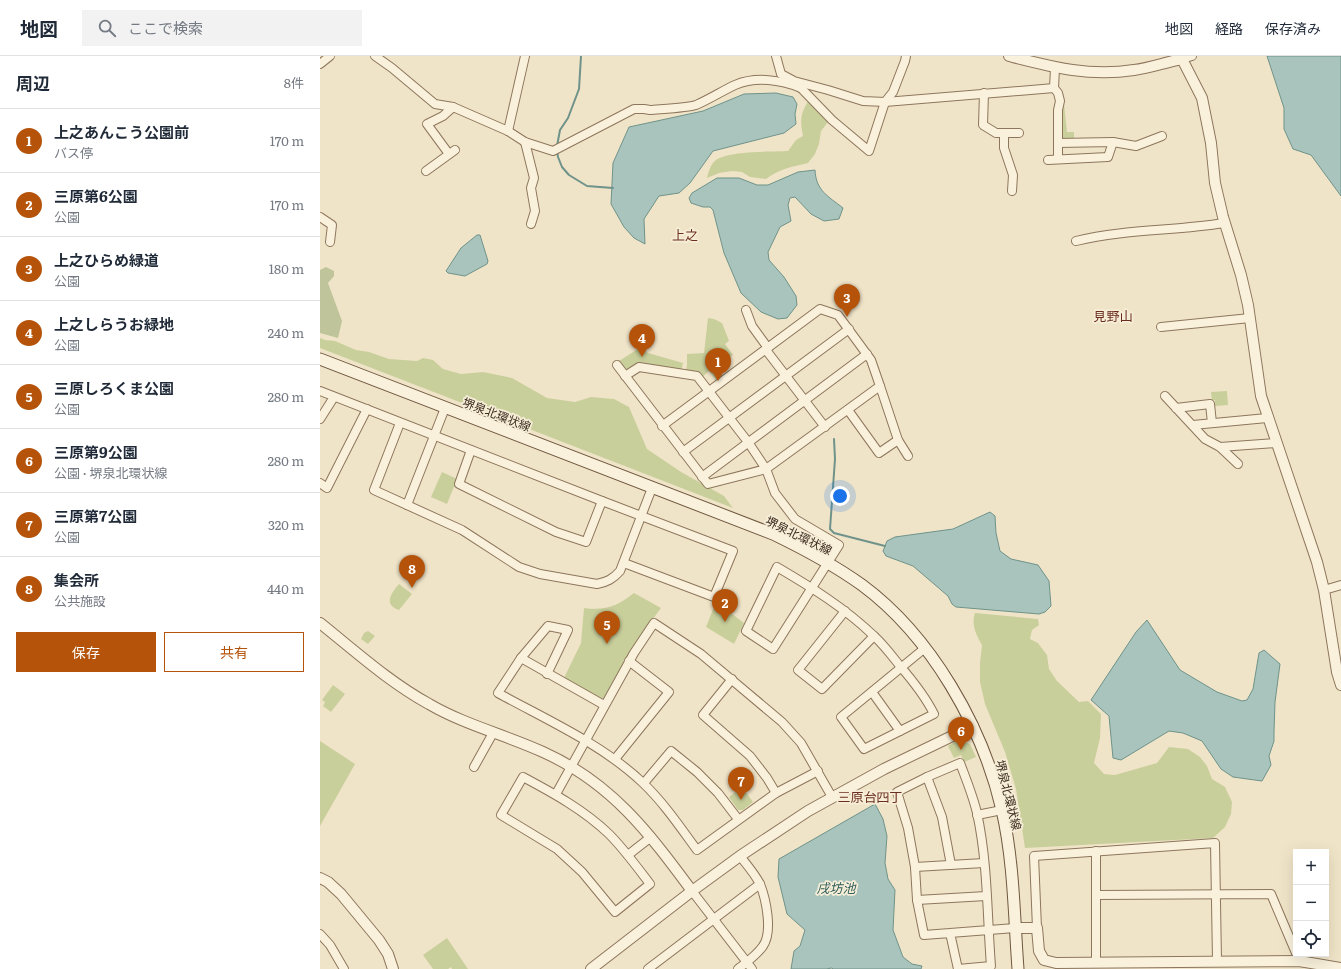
<!DOCTYPE html>
<html lang="ja">
<head>
<meta charset="utf-8">
<style>
  :root { --surface:#fff; --page:#f2f2f3; --text:#1f2937; --muted:#747a83; --line:#e0e1e3; --accent:#b45309 }
  body { margin:0; font-family:Literata,"Noto Sans JP",serif; background:var(--page); color:var(--text) }
  .controls { position:absolute; right:12px; bottom:12px; display:grid; overflow:hidden; border-radius:0px; box-shadow:0 4px 16px #0002 }
  .controls button { width:36px; height:36px; display:grid; place-items:center; padding:0; border:0; border-bottom:1px solid var(--line); background:var(--surface); color:var(--text); font:20px sans-serif }
  .you { position:absolute; left:520px; top:440px; width:14px; height:14px; margin:-10px; border:3px solid #fff; border-radius:50%; background:#1a73e8; box-shadow:0 0 0 6px #1a73e833 }
  .badge { display:grid; place-items:center; width:26px; height:26px; border-radius:50%; background:var(--accent); color:#fff; font-size:13px; font-weight:700 }
  .pin { position:absolute; translate:-50% -33px; filter:drop-shadow(0 1px 2px #0008) }
  .pin::after { content:''; position:absolute; top:21px; width:14px; height:12px; background:inherit; clip-path:polygon(0 0,100% 0,50% 100%) }
  .list { margin:0; padding:0; list-style:none }
  h2 { display:flex; justify-content:space-between; align-items:center; height:52px; margin:0; padding:0 16px; font-size:17px }
  h2 small { font-size:13px; font-weight:400; color:var(--muted) }
  .list li { display:grid; grid-template-columns:26px 1fr auto; gap:12px; align-items:center; box-sizing:border-box; height:64px; padding:0 16px; border-top:1px solid var(--line) }
  .list b { display:block; font-size:15px; white-space:nowrap }
  .list p { margin:0; font-size:13px; white-space:nowrap; color:var(--muted) }
  .list em { font-size:13px; font-style:normal; color:var(--muted) }
  .actions { display:flex; gap:8px; padding:12px 16px }
  .actions a { flex:1; padding:9px 0; border:1px solid var(--accent); border-radius:0px; text-align:center; font-size:14px; color:var(--accent) }
  .actions .main { background:var(--accent); color:#fff }
  .icon { flex:none; width:22px; height:22px; fill:none; stroke:currentColor; stroke-width:2; stroke-linecap:round; stroke-linejoin:round }
  .map { position:relative; flex:none; width:1021px; height:913px; overflow:hidden }
  header { display:flex; align-items:center; gap:24px; box-sizing:border-box; height:56px; padding:0 20px; background:var(--surface); border-bottom:1px solid var(--line) }
  header strong { font-size:19px }
  nav { display:flex; gap:22px; margin-inline-start:auto; font-size:14px }
  .search { width:280px; height:36px; background:var(--page); display:flex; align-items:center; gap:10px; box-sizing:border-box; padding:0 14px; border-radius:0px; color:var(--muted); font-size:15px }
  main { display:flex }
  aside { flex:1; background:var(--surface) }
  .map>svg:first-child { display:block }
  .green { fill:#c9cf9b }
  .cemetery { fill:#bfc49a }
  .water { fill:#a9c4bc; stroke:#6f938a }
  .lines { fill:none; stroke-linecap:round; stroke-linejoin:round }
  .stream { stroke:#6f938a; stroke-width:2 }
  .minor-casing { stroke:#8d765c; stroke-width:10 }
  .tertiary-casing { stroke:#8d765c; stroke-width:12 }
  .secondary-casing { stroke:#6f573f; stroke-width:13 }
  .minor { stroke:#faf1dc; stroke-width:8 }
  .tertiary { stroke:#faf1dc; stroke-width:10 }
  .secondary { stroke:#faf1dc; stroke-width:11 }
  .labels { text-anchor:middle; dominant-baseline:central; stroke-width:3.5; stroke-linejoin:round; paint-order:stroke }
  .street-label { font-size:12px; fill:#3d2e20; stroke:#f7eed8 }
  .neighbourhood-label { font-size:13px; fill:#6b2e1e; stroke:#f7eed8 }
  .water-label { font-size:13px; font-style:italic; fill:#2f5d5a; stroke:#f7eed8 }
</style>
</head>
<body>
<header>
<strong>地図</strong>
<div class="search"><svg class="icon" aria-label="search" viewBox="0 0 24 24"><circle cx="10" cy="10" r="6"/><path d="M15 15l6 6"/></svg>ここで検索</div>
<nav><a>地図</a><a>経路</a><a>保存済み</a></nav>
</header>
<main>
<aside>
<h2>周辺<small>8件</small></h2>
<ul class="list">
<li><span class="badge">1</span><div><b>上之あんこう公園前</b><p>バス停</p></div><em>170 m</em></li>
<li><span class="badge">2</span><div><b>三原第6公園</b><p>公園</p></div><em>170 m</em></li>
<li><span class="badge">3</span><div><b>上之ひらめ緑道</b><p>公園</p></div><em>180 m</em></li>
<li><span class="badge">4</span><div><b>上之しらうお緑地</b><p>公園</p></div><em>240 m</em></li>
<li><span class="badge">5</span><div><b>三原しろくま公園</b><p>公園</p></div><em>280 m</em></li>
<li><span class="badge">6</span><div><b>三原第9公園</b><p>公園 · 堺泉北環状線</p></div><em>280 m</em></li>
<li><span class="badge">7</span><div><b>三原第7公園</b><p>公園</p></div><em>320 m</em></li>
<li><span class="badge">8</span><div><b>集会所</b><p>公共施設</p></div><em>440 m</em></li>
</ul>
<div class="actions"><a class="main">保存</a><a>共有</a></div>
</aside>
<div class="map">
<svg width="1021" height="913" viewBox="0 0 1021 913">
  <rect width="100%" height="100%" fill="#f0e4c8"/>
  <g class="green">
    <path d="M489,44l19,19v3l-7,9 -2,13 -4,10 -7,9c-17,4 -27,5 -42,16l-16,-2 -8,-5 -10,-1 -13,2 -12,5c1,-5 3,-11 6,-15 8,-13 60,-11 75,-12l8,-11 7,-4c-3,-14 -3,-23 6,-36z"/>
    <path d="M744,48l3,28h7v7l-10,1c-6,-8 -2,-27 0,-36z"/>
    <polygon points="388,262 394,263 402,267 409,285 405,288 413,299 396,310 403,320 397,325 389,315 382,321 366,315 367,309 367,298 384,297"/>
    <polygon points="0,282 5,284 15,285 36,294 49,296 69,303 97,305 103,302 113,304 123,313 141,318 163,316 192,322 227,342 255,346 271,341 294,343 309,351 327,393 361,416 404,440 413,452 0,292"/>
    <polygon points="321,291 328,297 363,307 361,315 319,307 307,313 304,312 299,305"/>
    <polygon points="907,335 908,349 895,350 895,344 892,344 891,336"/>
    <polygon points="122,416 137,423 127,448 111,441"/>
    <path d="M79,528l13,10 -13,16c-16,-5 -8,-17 0,-26z"/>
    <path d="M314,537l27,15 -28,38 -27,50 -3,2 -4,1 -35,-21 17,-35 3,-35c22,3 33,-2 50,-15z"/>
    <polygon points="396,546 424,567 414,588 386,571"/>
    <path d="M655,557l63,6 1,6 -7,5 -2,9 8,4 9,12 2,14 8,12 22,21 9,-1 13,13 -1,24 -6,25 10,11 11,1 42,-12 12,-16 19,2 12,8 7,9 5,13 13,8 7,15 -1,12 -6,13 -12,11 -188,10 -9,-59 -11,-37 -20,-48 -5,-22v-19l2,-18c-6,-10 -11,-21 -7,-32z"/>
    <polygon points="48,575 55,580 48,588 41,583 44,577"/>
    <polygon points="13,629 25,638 11,656 3,650 5,646 2,644"/>
    <polygon points="638,684 650,688 656,701 644,706 641,699 634,702 628,690"/>
    <polygon points="0,685 35,708 0,770"/>
    <polygon points="422,731 433,746 423,754 418,754 409,741"/>
    <polygon points="127,882 148,913 132,913 131,911 128,913 113,913 103,899"/>
  </g>
  <polygon class="cemetery" points="6,211 14,215 14,220 8,227 22,265 18,282 0,277 0,214"/>
  <g class="water">
    <polygon points="947,0 1021,0 1021,140 991,99 973,93 964,73 964,52"/>
    <polygon points="456,37 473,41 477,48 475,58 476,68 464,77 393,95 370,127 359,137 339,140 324,163 325,188 314,182 304,171 291,148 293,107 309,71 383,55 424,38"/>
    <path d="M495,114c1,21 13,26 28,38l-4,11 -15,2 -13,-7 -16,-17 -5,1 -2,7 3,16 -11,6 -12,25 1,8 15,17 12,19 1,9 -10,13 -9,1 -17,-7 -20,-19 -17,-40 -11,-43 -3,-3h-7l-12,-4 -2,-5 3,-5 25,-15h22l18,7h11l30,-13z"/>
    <polygon points="157,179 160,179 168,205 167,208 145,220 128,217 126,215 141,192"/>
    <polygon points="670,456 675,460 676,477 680,495 691,503 718,509 729,525 731,550 725,556 719,558 636,551 632,548 628,540 593,510 566,500 563,495 567,485 575,481 633,473"/>
    <polygon points="827,564 860,614 897,636 922,645 927,644 933,633 939,597 944,594 960,608 955,646 954,676 954,685 949,700 951,709 942,725 913,721 901,713 882,685 863,677 849,675 801,704 793,702 789,660 771,644 816,576"/>
    <polygon points="555,748 563,763 567,780 565,807 568,823 575,834 573,874 583,901 592,908 602,910 601,913 513,913 512,912 506,913 471,913 474,895 480,890 485,874 467,858 458,821 459,803"/>
  </g>
  <g class="lines">
    <g class="stream">
      <polyline points="237,90 240,74 248,62 259,33 261,0"/>
      <polyline points="237,95 238,101 242,111 249,119 267,130 293,132"/>
      <polyline points="514,383 515,403 510,473 514,477 565,490"/>
    </g>
    <defs>
      <g id="minor">
        <path d="M55,0l17,12 43,36 18,3 55,24 17,11 28,9 81,-42h10l6,1c11,-1 37,-2 46,-5 14,-6 26,-14 39,-20 21,-9 46,-5 66,3"/>
        <polyline points="456,0 461,18 474,25 508,34 543,45 565,46 734,32"/>
        <polyline points="861,0 862,3 872,0"/>
        <polyline points="0,8 10,0"/>
        <polyline points="735,12 734,32 738,37 740,45 738,54 738,87 793,86 816,90 842,80"/>
        <polyline points="482,28 481,32 512,64 549,95 565,46 573,36 585,5 586,0"/>
        <polyline points="664,37 663,69 676,77 699,77"/>
        <polyline points="188,75 205,0"/>
        <polyline points="684,77 684,92 693,119 692,135"/>
        <polyline points="205,86 214,122 211,132 215,155 211,168"/>
        <polyline points="129,98 107,68 123,60 133,51"/>
        <polyline points="738,103 738,87"/>
        <polyline points="728,104 788,101 793,86"/>
        <polyline points="106,115 135,94"/>
        <polyline points="0,161 12,169 10,186"/>
        <path d="M756,185c49,-12 99,-10 148,-18"/>
        <polyline points="426,254 432,270 448,292"/>
        <polyline points="841,271 930,262"/>
        <polyline points="446,294 505,371"/>
        <polyline points="297,309 388,428 446,413 560,330 551,304 518,259 500,253 342,370"/>
        <path d="M305,320l14,-9 58,9 51,66 18,27 9,24 20,26 44,26 -66,104 -27,-18 31,-64c34,20 68,41 97,69 10,9 18,20 26,30 13,15 25,30 34,48l-34,17 -28,-39"/>
        <polyline points="560,330 578,384 588,400"/>
        <polyline points="0,335 282,445 413,495 394,541 304,507"/>
        <polyline points="845,340 885,383 900,391 918,408"/>
        <polyline points="856,352 890,348 892,367"/>
        <polyline points="528,354 559,397 578,384"/>
        <polyline points="0,363 14,341"/>
        <path d="M80,367l-26,67 88,40 57,37 21,7 57,10c10,-2 16,-5 23,-13l32,-83"/>
        <polyline points="873,369 947,362"/>
        <polyline points="900,391 956,387"/>
        <polyline points="151,394 139,428 236,476 266,486 282,445"/>
        <polyline points="363,396 529,273"/>
        <polyline points="382,421 547,298"/>
        <polyline points="0,427 7,432 47,353"/>
        <polyline points="87,449 125,352"/>
        <polyline points="1004,534 1021,529"/>
        <polyline points="525,555 478,614 502,633 554,580"/>
        <polyline points="201,602 284,649"/>
        <path d="M227,618l21,-44 -20,-4 -27,32 -23,35c49,27 104,51 145,90 21,20 37,44 54,67l79,-57 42,-22"/>
        <polyline points="412,623 383,659 430,700 447,722 456,737"/>
        <polyline points="580,675 544,693 521,661 605,592"/>
        <polyline points="295,703 349,636 309,605"/>
        <polyline points="154,711 173,677"/>
        <path d="M203,721c30,16 61,33 86,57 15,15 28,33 41,50l-35,28 -33,-40 -25,-23 -56,-34z"/>
        <polyline points="607,721 622,761 631,809"/>
        <polyline points="324,727 351,695 377,716 398,737 418,763"/>
        <polyline points="236,738 314,597 334,567 381,598 462,666 481,687 512,741"/>
        <polyline points="657,759 682,754"/>
        <polyline points="776,795 776,906"/>
        <polyline points="308,799 331,781"/>
        <polyline points="595,811 664,807"/>
        <polyline points="372,835 432,913"/>
        <polyline points="776,839 951,838 976,897"/>
        <polyline points="597,844 666,840"/>
        <polyline points="717,872 714,800 895,787 897,905"/>
        <path d="M630,877l8,36 33,-3c-4,-50 -3,-103 -14,-153 -4,-17 -11,-34 -17,-50l-33,14 -30,15 11,36 7,39 2,33 7,35 91,-7"/>
        <polyline points="0,878 10,889 24,913"/>
        <polyline points="328,913 440,828"/>
        <path d="M418,913c9,-7 19,-14 25,-23 10,-14 3,-47 -3,-62 -5,-10 -13,-19 -20,-28"/>
      </g>
      <g id="tertiary">
        <path d="M689,0c43,11 80,21 125,14 16,-2 32,-8 48,-11l20,39 9,45 4,40 8,34 18,58 7,30 13,91 56,166 7,28 13,82 4,13"/>
        <path d="M0,567c35,28 69,59 109,81 36,21 77,31 114,48 69,31 106,81 149,139"/>
        <polyline points="0,822 8,826 21,838 59,884 68,898 73,913"/>
        <polyline points="695,872 717,872 719,895 724,904 736,907 979,905 1021,912"/>
        <polyline points="271,913 372,835 420,800 488,755 564,713 653,670"/>
      </g>
      <path id="secondary" d="M0,303l453,175c31,15 61,31 89,51 69,51 121,142 140,225 12,52 12,106 16,159"/>
    </defs>
    <use href="#minor" class="minor-casing"/>
    <use href="#tertiary" class="tertiary-casing"/>
    <use href="#secondary" class="secondary-casing"/>
    <use href="#minor" class="minor"/>
    <use href="#tertiary" class="tertiary"/>
    <use href="#secondary" class="secondary"/>
  </g>
  <g class="labels">
    <g class="street-label">
      <text transform="translate(177 358) rotate(21)">堺泉北環状線</text>
      <text transform="translate(479 479) rotate(26)">堺泉北環状線</text>
      <text transform="translate(689 739) rotate(76)">堺泉北環状線</text>
    </g>
    <g class="neighbourhood-label">
      <text x="365" y="178">上之</text>
      <text x="793" y="259">見野山</text>
      <text x="550" y="740">三原台四丁</text>
    </g>
    <g class="water-label">
      <text x="516" y="831">戌坊池</text>
    </g>
  </g>
</svg>
<div class="controls">
<button>+</button>
<button>−</button>
<button><svg class="icon" aria-label="locate" viewBox="0 0 24 24"><circle cx="12" cy="12" r="6"/><path d="M12 2v4M12 18v4M2 12h4M18 12h4"/></svg></button>
</div>
<div class="you"></div>
<div class="pin badge" style="left:398px;top:325px">1</div>
<div class="pin badge" style="left:405px;top:566px">2</div>
<div class="pin badge" style="left:527px;top:261px">3</div>
<div class="pin badge" style="left:322px;top:301px">4</div>
<div class="pin badge" style="left:287px;top:588px">5</div>
<div class="pin badge" style="left:641px;top:694px">6</div>
<div class="pin badge" style="left:421px;top:744px">7</div>
<div class="pin badge" style="left:92px;top:532px">8</div>
</div>
</main>
</body>
</html>
